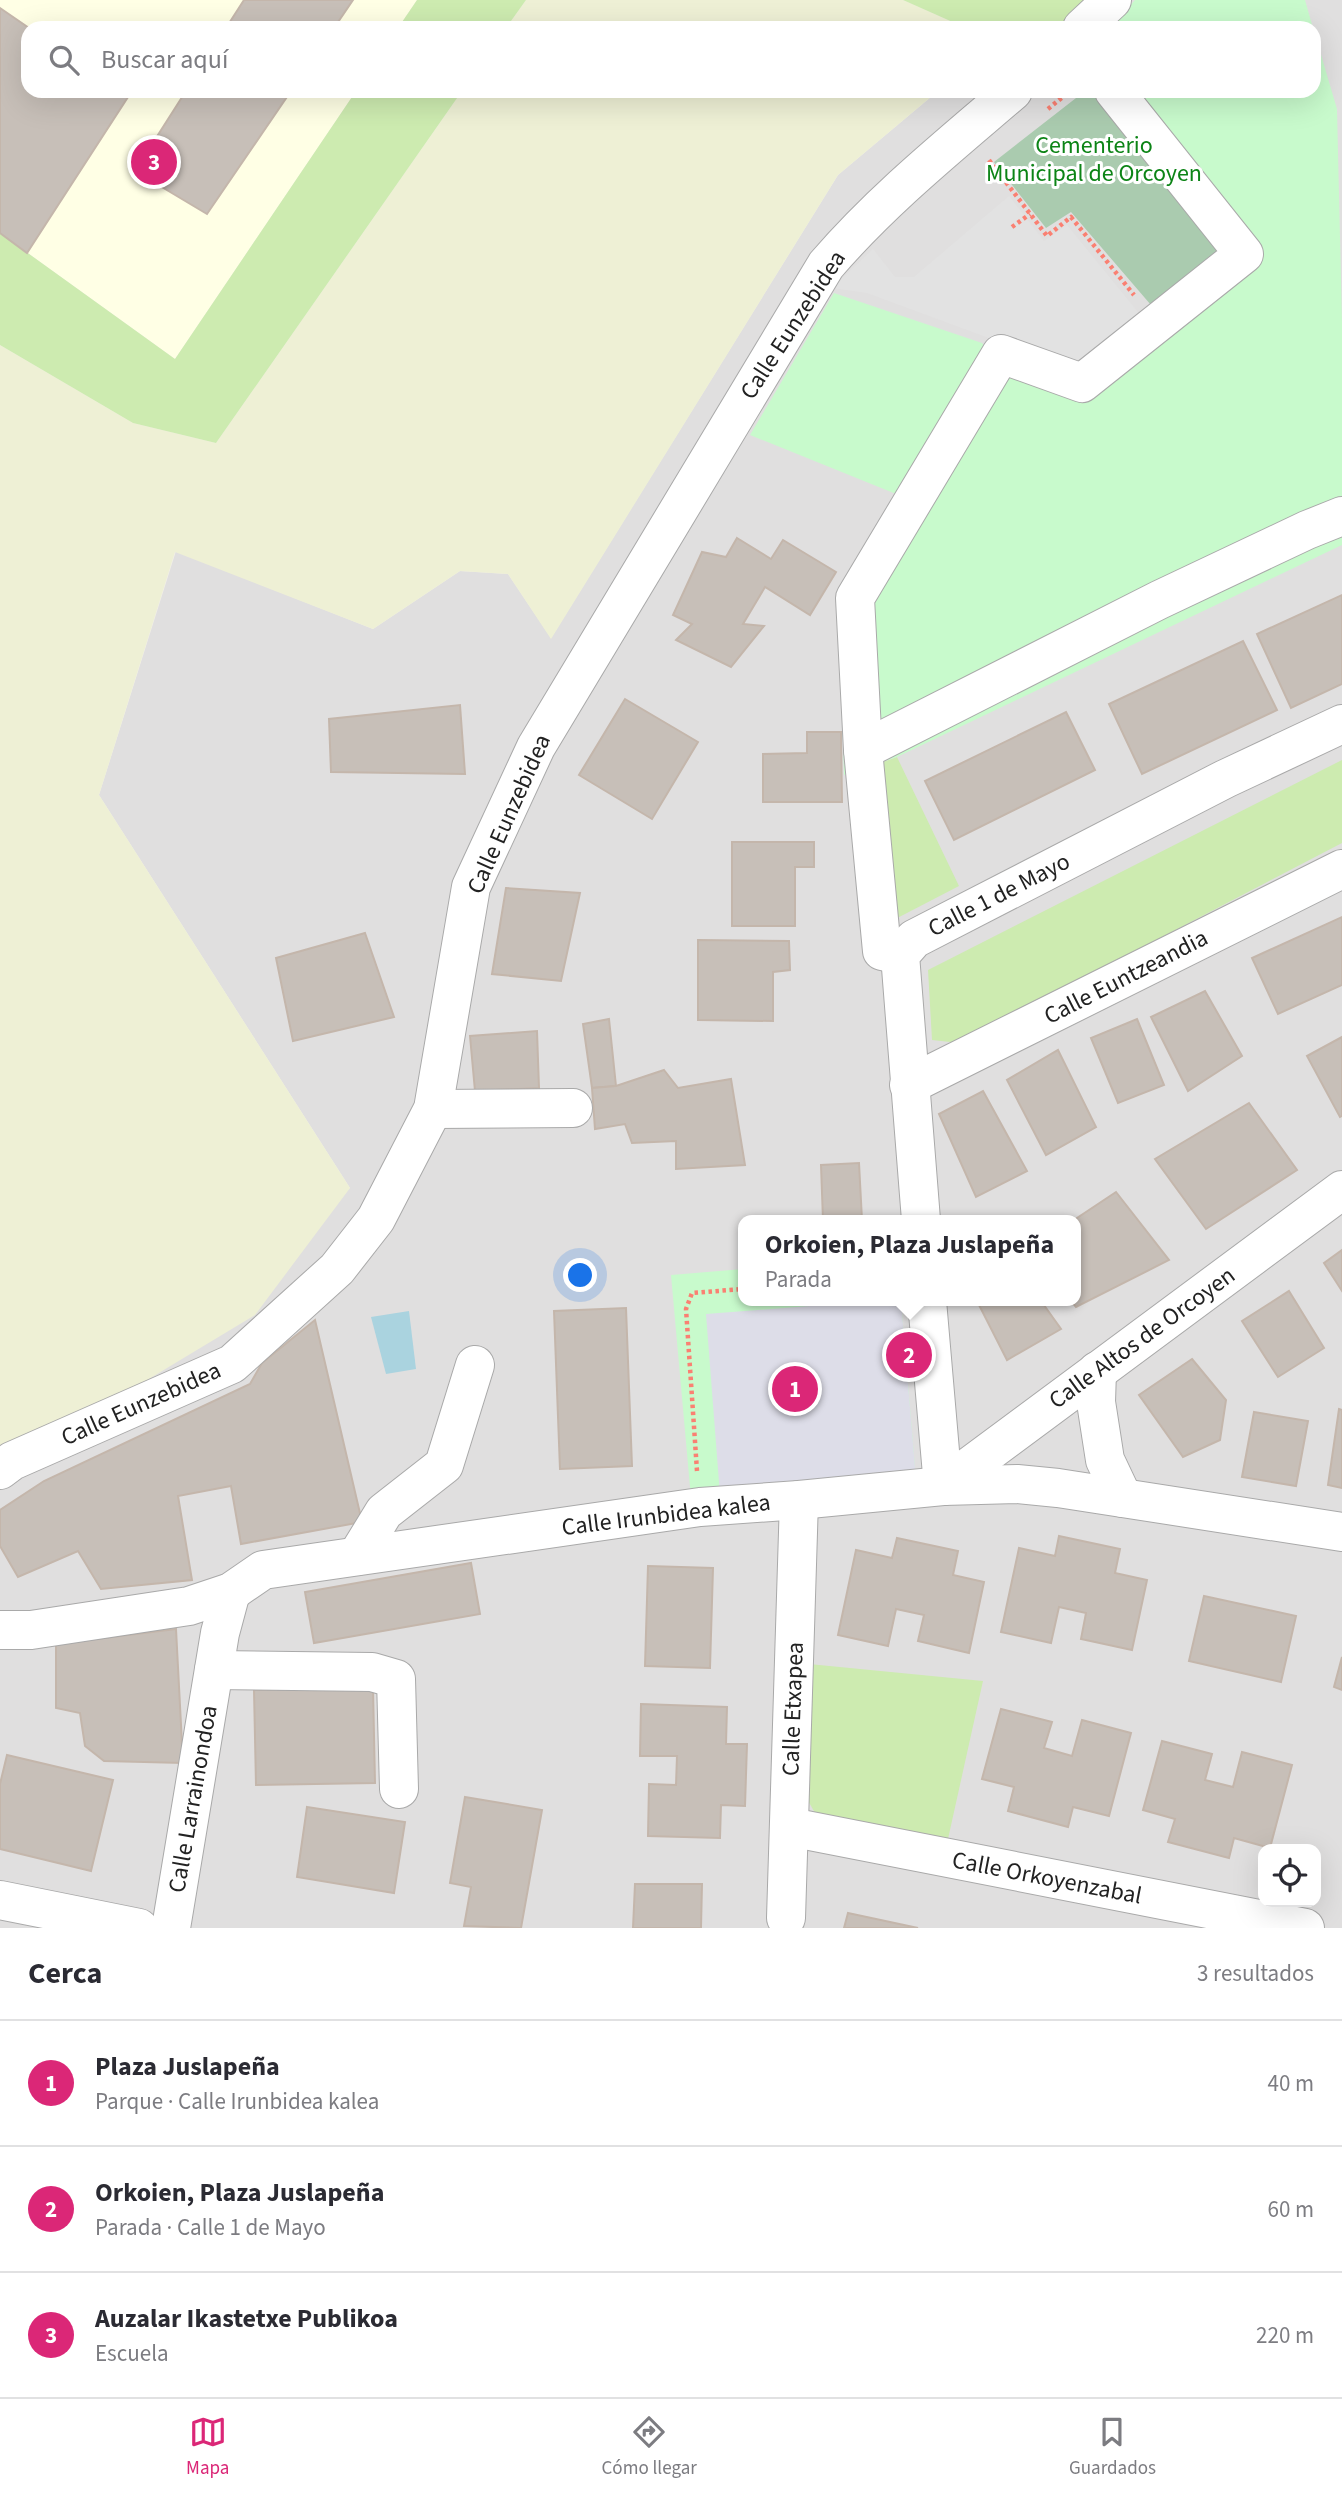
<!DOCTYPE html>
<html lang="es">
<head>
<meta charset="utf-8">
<style>
  :root { --surface:#fff; --page:#f7f7f7; --text:#2b2b33; --muted:#7c7c81; --line:#e1e1e2; --accent:#db2777 }
  body { margin:0; font-family:"Source Sans 3",sans-serif; background:var(--page); color:var(--text) }
  .controls { position:absolute; right:21px; bottom:21px; display:grid; overflow:hidden; border-radius:14px; box-shadow:0 7px 28px #0002 }
  .controls button { width:63px; height:63px; display:grid; place-items:center; padding:0; border:0; border-bottom:2px solid var(--line); background:var(--surface); color:var(--text); font:35px sans-serif }
  .you { position:absolute; left:581px; top:1276px; width:24px; height:24px; margin:-18px; border:5px solid #fff; border-radius:50%; background:#1a73e8; box-shadow:0 0 0 10px #1a73e833 }
  .badge { display:grid; place-items:center; width:46px; height:46px; border-radius:50%; background:var(--accent); color:#fff; font-size:23px; font-weight:700 }
  .pin { position:absolute; translate:-50% -50%; border:4px solid #fff; box-shadow:0 2px 7px #0006 }
  .popup { position:absolute; left:738px; top:1215px; width:343px; height:91px; box-sizing:border-box; display:grid; place-content:center; border-radius:14px; background:var(--surface); filter:drop-shadow(0 2px 5px #0005); font-size:23px; white-space:nowrap; color:var(--muted) }
  .popup b { font-size:26px; color:var(--text) }
  .popup::after { content:''; position:absolute; left:50%; top:100%; margin-left:-14px; border:14px solid transparent; border-top-color:var(--surface) }
  .list { margin:0; padding:0; list-style:none }
  h2 { display:flex; justify-content:space-between; align-items:center; height:91px; margin:0; padding:0 28px; font-size:30px }
  h2 small { font-size:23px; font-weight:400; color:var(--muted) }
  .list li { display:grid; grid-template-columns:46px 1fr auto; gap:21px; align-items:center; box-sizing:border-box; height:126px; padding:0 28px; border-top:2px solid var(--line) }
  .list b { display:block; font-size:26px; white-space:nowrap }
  .list p { margin:0; font-size:23px; white-space:nowrap; color:var(--muted) }
  .list em { font-size:23px; font-style:normal; color:var(--muted) }
  .icon { flex:none; width:38px; height:38px; fill:none; stroke:currentColor; stroke-width:2; stroke-linecap:round; stroke-linejoin:round }
  .map { position:relative; flex:none; width:1342px; height:1928px; overflow:hidden }
  .search { position:absolute; background:var(--surface); box-shadow:0 7px 28px #0002; left:21px; right:21px; top:21px; height:77px; display:flex; align-items:center; gap:18px; box-sizing:border-box; padding:0 24px; border-radius:21px; color:var(--muted); font-size:26px }
  .sheet { height:469px; background:var(--surface) }
  nav { display:flex; justify-content:space-around; align-items:center; box-sizing:border-box; height:98px; border-top:2px solid var(--line); background:var(--surface); font-size:19px; color:var(--muted) }
  nav a { display:grid; justify-items:center; gap:4px }
  nav .on { color:var(--accent) }
  .map>svg:first-child { display:block }
  .residential { fill:#e0dfdf; fill-rule:evenodd }
  .education { fill:#ffffe5 }
  .farmland { fill:#eef0d5 }
  .grass { fill:#cdebb0 }
  .cemetery { fill:#aacbaf }
  .park { fill:#c8facc }
  .parking { fill:#e2e2e2 }
  .plaza { fill:#dddde8 }
  .water { fill:#aad3df }
  .building { fill:#c7bfb8; stroke:#c4b6ab; stroke-width:2 }
  .lines { fill:none; stroke-linecap:round; stroke-linejoin:round }
  .minor-casing { stroke:#a9a9a9; stroke-width:40 }
  .path { stroke:#fa8072; stroke-width:4.5; stroke-dasharray:3.5 3.5; stroke-linecap:butt }
  .minor { stroke:#fff; stroke-width:38 }
  .labels { text-anchor:middle; dominant-baseline:central; stroke-width:6; stroke-linejoin:round; paint-order:stroke }
  .park-label { font-size:24px; fill:#0c8416; stroke:#fff }
  .street-label { font-size:24px; fill:#222; stroke:#fff }
</style>
</head>
<body>
<div class="map">
<svg width="1342" height="1928" viewBox="0 0 1342 1928">
  <rect width="100%" height="100%" fill="#f2efe9"/>
  <path class="residential" d="M1018,0h324v1928h-1342v-476l350,-264 -251,-393 77,-244 197,78 87,-58 48,3 43,64 287,-463 100,-84h376v-63h-314zM743,1220h332v81h-332zM1263,1849h53v53h-53z"/>
  <polygon class="education" points="0,0 417,0 398,28 28,28 28,91 356,91 175,359 0,233"/>
  <g class="farmland">
    <polygon points="526,0 903,0 966,28 506,28"/>
    <polygon points="462,91 938,91 838,175 551,639 508,574 460,571 373,629 175,552 99,795 350,1188 255,1315 89,1415 0,1452 0,345 133,423 216,443"/>
  </g>
  <g class="grass">
    <polygon points="417,0 526,0 506,28 398,28"/>
    <polygon points="903,0 1112,0 1082,28 966,28"/>
    <polygon points="356,91 462,91 216,443 133,423 0,345 0,233 175,359"/>
    <polygon points="897,757 959,886 880,927 872,766"/>
    <polygon points="1342,760 1342,843 959,1043 932,1040 928,970"/>
    <polygon points="809,1664 983,1681 948,1839 815,1813 807,1799"/>
  </g>
  <polygon class="cemetery" points="1085,91 1114,91 1244,254 1163,319 1071,212 1046,228 994,162"/>
  <g class="park">
    <polygon points="1135,0 1305,0 1313,28 1109,28"/>
    <polygon points="1314,31 1337,109 1342,323 1342,545 897,757 844,775 839,606 901,496 750,435 834,293 982,343 1013,374 1086,401 1263,256 1130,91 1314,91"/>
    <polygon points="743,1269 743,1301 901,1301 916,1479 691,1498 671,1275"/>
  </g>
  <polygon class="parking" points="1009,196 1044,241 1067,225 1146,322 1081,372 867,293 832,288 873,249 895,277 914,277"/>
  <polygon class="plaza" points="873,1301 901,1301 916,1479 720,1495 706,1314"/>
  <polygon class="water" points="409,1311 416,1369 386,1374 371,1317"/>
  <g class="building">
    <polygon points="244,0 353,0 334,28 226,28"/>
    <polygon points="0,8 29,28 28,91 119,91 128,97 27,253 0,233"/>
    <polygon points="186,91 291,91 207,214 135,171"/>
    <polygon points="737,538 771,559 783,540 836,572 810,615 765,587 743,624 764,626 731,667 676,640 692,624 673,615 702,552 726,557"/>
    <polygon points="1342,595 1342,684 1291,708 1257,634"/>
    <polygon points="1243,641 1277,710 1142,774 1109,704"/>
    <polygon points="625,699 698,742 652,819 579,775"/>
    <polygon points="460,705 465,774 331,772 329,719"/>
    <polygon points="1066,712 1095,770 954,840 925,781"/>
    <polygon points="807,732 841,732 842,802 763,802 763,754 807,753"/>
    <polygon points="732,842 814,842 814,867 795,867 795,926 732,926"/>
    <polygon points="506,888 580,893 561,981 492,974"/>
    <polygon points="1342,917 1342,985 1278,1014 1252,958"/>
    <polygon points="365,933 394,1017 293,1041 276,958"/>
    <polygon points="698,940 789,941 790,970 773,972 773,1021 698,1020"/>
    <polygon points="1205,991 1242,1056 1188,1091 1151,1017"/>
    <polygon points="609,1019 616,1086 592,1088 583,1024"/>
    <polygon points="1137,1019 1164,1085 1118,1103 1091,1038"/>
    <polygon points="537,1031 539,1088 475,1091 470,1036"/>
    <polygon points="1342,1037 1342,1116 1340,1117 1307,1056"/>
    <polygon points="1058,1050 1096,1127 1046,1155 1007,1080"/>
    <polygon points="664,1070 678,1088 731,1079 745,1165 676,1169 676,1141 632,1143 625,1124 595,1129 592,1088 616,1086"/>
    <polygon points="983,1091 1027,1171 976,1197 939,1114"/>
    <polygon points="1249,1103 1297,1170 1206,1229 1155,1159"/>
    <polygon points="859,1163 862,1220 823,1220 821,1165"/>
    <polygon points="1116,1192 1169,1260 1076,1307 1071,1301 1075,1301 1074,1220"/>
    <polygon points="1342,1250 1342,1291 1324,1263"/>
    <polygon points="1289,1291 1324,1348 1278,1377 1242,1321"/>
    <polygon points="977,1301 1041,1301 1061,1329 1007,1360"/>
    <polygon points="626,1308 632,1466 560,1469 554,1311"/>
    <polygon points="315,1320 362,1522 241,1544 231,1486 178,1496 192,1580 101,1589 78,1551 18,1577 0,1546 0,1510 44,1481 250,1384 262,1363"/>
    <polygon points="1192,1359 1226,1400 1220,1440 1183,1457 1139,1395"/>
    <polygon points="1339,1409 1342,1410 1342,1488 1328,1485"/>
    <polygon points="1254,1412 1308,1421 1296,1486 1242,1477"/>
    <polygon points="1059,1536 1120,1549 1115,1573 1147,1580 1132,1650 1081,1639 1086,1613 1059,1607 1051,1643 1001,1632 1019,1548 1055,1556"/>
    <polygon points="897,1538 958,1551 953,1575 984,1582 969,1653 918,1641 924,1615 896,1609 888,1646 838,1635 856,1550 892,1558"/>
    <polygon points="471,1563 480,1614 314,1643 305,1592"/>
    <polygon points="648,1566 713,1568 710,1668 645,1666"/>
    <polygon points="1204,1596 1296,1616 1281,1682 1189,1661"/>
    <polygon points="176,1629 183,1763 104,1761 85,1746 80,1713 56,1708 56,1644"/>
    <polygon points="1342,1657 1342,1690 1334,1687"/>
    <polygon points="373,1688 375,1783 256,1785 254,1690"/>
    <polygon points="641,1704 727,1707 726,1744 747,1744 745,1806 721,1805 720,1838 648,1836 649,1784 676,1785 677,1756 640,1756"/>
    <polygon points="1001,1709 1052,1722 1044,1748 1072,1756 1082,1720 1131,1733 1109,1816 1073,1807 1068,1827 1008,1811 1014,1787 982,1779"/>
    <polygon points="1162,1741 1212,1754 1205,1780 1233,1787 1242,1752 1292,1765 1270,1848 1234,1838 1229,1858 1168,1842 1175,1819 1143,1810"/>
    <polygon points="7,1755 113,1780 91,1871 0,1849 0,1784"/>
    <polygon points="465,1797 542,1810 521,1928 464,1926 471,1887 450,1883"/>
    <polygon points="307,1807 405,1822 394,1893 297,1877"/>
    <polygon points="635,1884 702,1884 701,1928 633,1928"/>
    <polygon points="848,1913 918,1928 844,1928"/>
  </g>
  <g class="lines">
    <defs>
      <g id="minor">
        <polyline points="1082,28 1112,0"/>
        <polyline points="863,750 1159,600 1307,530 1342,516"/>
        <polyline points="900,955 882,951 863,750 855,598 1001,354 1082,383 1244,254 1114,91"/>
        <polyline points="909,1085 1342,869"/>
        <polyline points="433,1109 573,1108"/>
        <polyline points="921,1220 900,955 914,939 1225,779 1342,724"/>
        <polyline points="927,1301 943,1486"/>
        <polyline points="1097,1371 1096,1402 1105,1460 1123,1498"/>
        <path d="M0,1470l12,-9 220,-97 105,-95 39,-50 57,-110 38,-222 65,-140 290,-482c56,-65 123,-119 187,-174"/>
        <polyline points="943,1486 1342,1190"/>
        <polyline points="357,1556 384,1512 444,1465 475,1365"/>
        <polyline points="0,1630 31,1630 189,1606 231,1592 263,1570 700,1507 799,1500 943,1486 1017,1484 1058,1488 1342,1532"/>
        <polyline points="214,1670 372,1672 396,1679 399,1789"/>
        <polyline points="790,1827 1305,1928"/>
        <polyline points="0,1900 139,1928"/>
        <polyline points="786,1918 799,1500"/>
        <polyline points="171,1928 220,1633 231,1592"/>
      </g>
    </defs>
    <use href="#minor" class="minor-casing"/>
    <g class="path">
      <polyline points="1048,109 1070,91"/>
      <polyline points="989,160 1047,236 1071,217 1134,295"/>
      <polyline points="1012,227 1030,214"/>
      <polyline points="697,1471 686,1309 692,1293 743,1289"/>
    </g>
    <use href="#minor" class="minor"/>
  </g>
  <g class="labels">
    <g class="park-label">
      <text x="1094" y="145">Cementerio<tspan x="1094" dy="28">Municipal de Orcoyen</tspan></text>
    </g>
    <g class="street-label">
      <text transform="translate(793 325) rotate(-57)">Calle Eunzebidea</text>
      <text transform="translate(509 814) rotate(-66)">Calle Eunzebidea</text>
      <text transform="translate(999 895) rotate(-27)">Calle 1 de Mayo</text>
      <text transform="translate(1126 977) rotate(-27)">Calle Euntzeandia</text>
      <text transform="translate(1142 1338) rotate(-36)">Calle Altos de Orcoyen</text>
      <text transform="translate(141 1404) rotate(-24)">Calle Eunzebidea</text>
      <text transform="translate(666 1515) rotate(-7)">Calle Irunbidea kalea</text>
      <text transform="translate(793 1709) rotate(-88)">Calle Etxapea</text>
      <text transform="translate(193 1799) rotate(-80)">Calle Larrainondoa</text>
      <text transform="translate(1047 1878) rotate(11)">Calle Orkoyenzabal</text>
    </g>
  </g>
</svg>
<div class="controls">
<button><svg class="icon" aria-label="locate" viewBox="0 0 24 24"><circle cx="12" cy="12" r="6"/><path d="M12 2v4M12 18v4M2 12h4M18 12h4"/></svg></button>
</div>
<div class="you"></div>
<div class="pin badge" style="left:795px;top:1389px">1</div>
<div class="pin badge" style="left:909px;top:1355px">2</div>
<div class="popup"><b>Orkoien, Plaza Juslapeña</b>Parada</div>
<div class="pin badge" style="left:154px;top:162px">3</div>
<div class="search"><svg class="icon" aria-label="search" viewBox="0 0 24 24"><circle cx="10" cy="10" r="6"/><path d="M15 15l6 6"/></svg>Buscar aquí</div>
</div>
<section class="sheet">
<h2>Cerca<small>3 resultados</small></h2>
<ul class="list">
<li><span class="badge">1</span><div><b>Plaza Juslapeña</b><p>Parque · Calle Irunbidea kalea</p></div><em>40 m</em></li>
<li><span class="badge">2</span><div><b>Orkoien, Plaza Juslapeña</b><p>Parada · Calle 1 de Mayo</p></div><em>60 m</em></li>
<li><span class="badge">3</span><div><b>Auzalar Ikastetxe Publikoa</b><p>Escuela</p></div><em>220 m</em></li>
</ul>
</section>
<nav>
<a class="on"><svg class="icon" aria-label="map" viewBox="0 0 24 24"><path d="M3 6l6-2 6 2 6-2v14l-6 2-6-2-6 2zM9 4v14M15 6v14"/></svg>Mapa</a>
<a><svg class="icon" aria-label="directions" viewBox="0 0 24 24"><path d="M12 3l9 9-9 9-9-9zM9 14v-3h6M13 9l2 2-2 2"/></svg>Cómo llegar</a>
<a><svg class="icon" aria-label="saved" viewBox="0 0 24 24"><path d="M7 4h10v16l-5-4-5 4z"/></svg>Guardados</a>
</nav>
</body>
</html>
